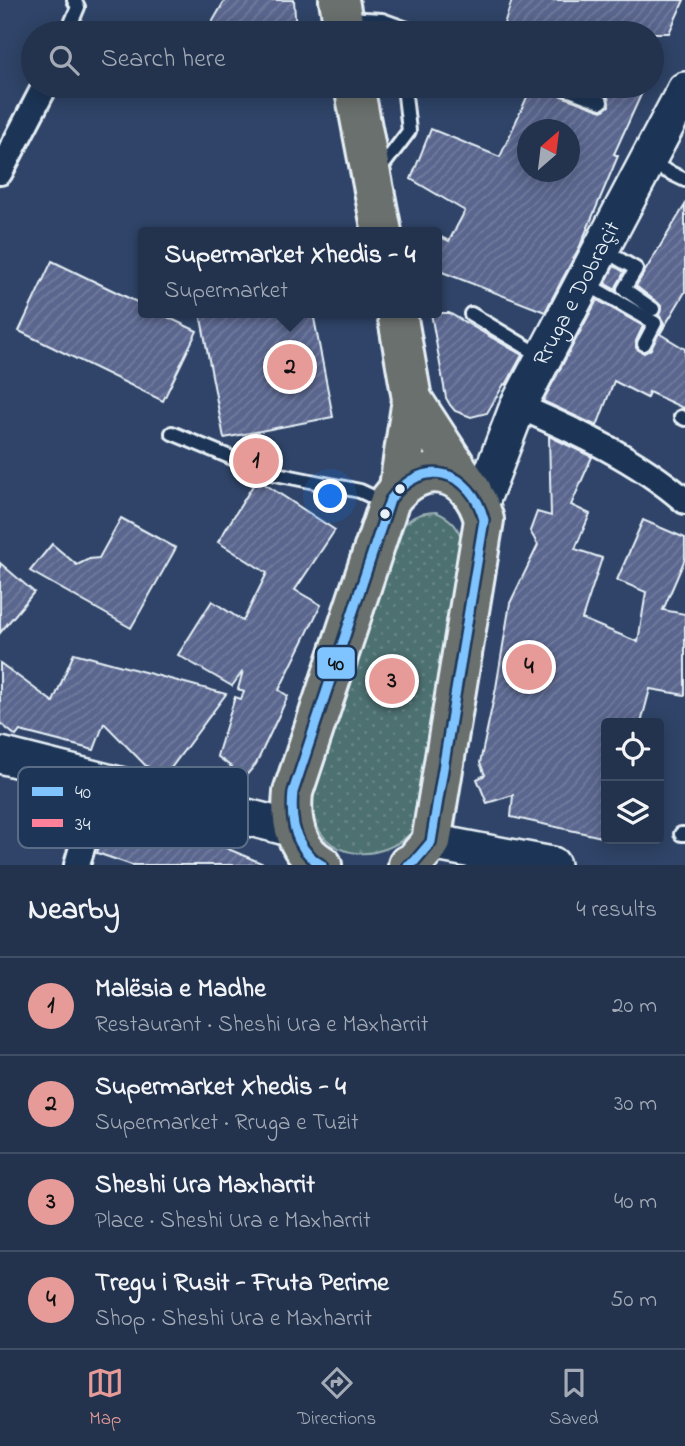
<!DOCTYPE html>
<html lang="en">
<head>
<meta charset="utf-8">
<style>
  :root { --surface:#23334e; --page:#2b3b55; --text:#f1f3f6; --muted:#a3aab6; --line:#404e66; --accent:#e69b98 }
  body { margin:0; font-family:"Indie Flower",sans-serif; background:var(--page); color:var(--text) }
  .controls { position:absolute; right:21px; bottom:21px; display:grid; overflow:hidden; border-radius:7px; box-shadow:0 4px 18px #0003 }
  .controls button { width:63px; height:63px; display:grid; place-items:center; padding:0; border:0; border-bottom:2px solid var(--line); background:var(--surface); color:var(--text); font:35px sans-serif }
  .compass { position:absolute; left:517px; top:119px; width:63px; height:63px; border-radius:50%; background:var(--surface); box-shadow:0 4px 18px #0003; rotate:28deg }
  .you { position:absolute; left:331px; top:497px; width:24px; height:24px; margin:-18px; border:5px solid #fff; border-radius:50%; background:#1a73e8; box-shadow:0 0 0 10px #1a73e833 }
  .badge { display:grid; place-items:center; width:46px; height:46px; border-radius:50%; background:var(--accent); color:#111; font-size:23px; font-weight:700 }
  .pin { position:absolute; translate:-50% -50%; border:4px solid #fff; box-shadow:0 2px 7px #0006 }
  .popup { position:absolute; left:138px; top:227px; width:304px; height:91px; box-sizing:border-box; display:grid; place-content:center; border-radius:7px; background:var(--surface); filter:drop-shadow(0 2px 5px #0005); font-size:23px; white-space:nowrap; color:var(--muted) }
  .popup b { font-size:26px; color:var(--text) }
  .popup::after { content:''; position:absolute; left:50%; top:100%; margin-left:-14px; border:14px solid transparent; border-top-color:var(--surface) }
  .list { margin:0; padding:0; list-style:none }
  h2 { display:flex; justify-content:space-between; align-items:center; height:91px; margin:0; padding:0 28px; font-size:30px }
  h2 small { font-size:23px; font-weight:400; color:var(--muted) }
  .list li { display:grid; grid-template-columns:46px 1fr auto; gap:21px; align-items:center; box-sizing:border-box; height:98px; padding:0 28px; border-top:2px solid var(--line) }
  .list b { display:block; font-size:26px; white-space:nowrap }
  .list p { margin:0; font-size:23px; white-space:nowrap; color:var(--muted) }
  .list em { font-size:23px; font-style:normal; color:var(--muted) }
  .icon { flex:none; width:38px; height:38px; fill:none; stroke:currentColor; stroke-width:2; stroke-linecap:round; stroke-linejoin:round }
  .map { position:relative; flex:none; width:685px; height:865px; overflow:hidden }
  .search { position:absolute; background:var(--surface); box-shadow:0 4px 18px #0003; left:21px; right:21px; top:21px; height:77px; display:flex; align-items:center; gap:18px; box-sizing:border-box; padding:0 24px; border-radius:38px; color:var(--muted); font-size:26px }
  .sheet { height:483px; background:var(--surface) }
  nav { display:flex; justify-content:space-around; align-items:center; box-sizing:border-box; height:98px; border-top:2px solid var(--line); background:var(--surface); font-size:19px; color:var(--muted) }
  nav a { display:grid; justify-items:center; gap:4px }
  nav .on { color:var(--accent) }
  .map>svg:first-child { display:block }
  .green { fill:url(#green-dots); stroke:#9ab0b4; stroke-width:2 }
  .building { fill:url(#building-hatch); stroke:#e8f1f8; stroke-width:2; fill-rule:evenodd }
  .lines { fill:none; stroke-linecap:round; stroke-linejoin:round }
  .lane-casing { stroke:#e8f1f8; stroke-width:18 }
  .street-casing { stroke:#e8f1f8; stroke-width:30 }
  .secondary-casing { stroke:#e8f1f8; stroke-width:40 }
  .primary-casing { stroke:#e8f1f8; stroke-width:44 }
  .lane { stroke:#1d3557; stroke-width:12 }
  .street { stroke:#1d3557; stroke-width:24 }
  .secondary { stroke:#1d3557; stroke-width:35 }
  .primary { stroke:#6a706d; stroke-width:38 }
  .bus-1-casing { stroke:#1d3557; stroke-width:14 }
  .bus-1 { stroke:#80c4ff; stroke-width:9 }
  .bus-dot { fill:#e8f1f8; stroke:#1d3557; stroke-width:2.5 }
  .labels { text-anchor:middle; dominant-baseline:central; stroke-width:5; stroke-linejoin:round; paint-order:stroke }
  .street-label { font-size:23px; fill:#e8f1f8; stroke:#1d3557 }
  .key { fill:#1d3557; stroke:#5a6d87; stroke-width:2 }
  .key-label { font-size:19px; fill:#e8f1f8 }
  .line-badge { stroke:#1d3557; stroke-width:2.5 }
  .pale-badge-label { font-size:19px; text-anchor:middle; font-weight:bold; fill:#111 }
</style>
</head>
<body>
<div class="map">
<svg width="685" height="865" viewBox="0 0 685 865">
  <defs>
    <pattern id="green-dots" width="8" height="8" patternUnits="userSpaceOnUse" patternTransform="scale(1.75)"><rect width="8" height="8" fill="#4d7071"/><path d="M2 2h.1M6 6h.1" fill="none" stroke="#678586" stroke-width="1.8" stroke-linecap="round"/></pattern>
    <pattern id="building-hatch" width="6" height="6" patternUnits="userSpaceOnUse" patternTransform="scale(1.75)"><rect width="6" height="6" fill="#5a668e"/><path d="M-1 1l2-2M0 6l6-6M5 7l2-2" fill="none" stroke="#727c9f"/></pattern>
  </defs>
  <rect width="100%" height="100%" fill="#2f4468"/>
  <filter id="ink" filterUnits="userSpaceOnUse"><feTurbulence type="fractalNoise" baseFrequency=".0143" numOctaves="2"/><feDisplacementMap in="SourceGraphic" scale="14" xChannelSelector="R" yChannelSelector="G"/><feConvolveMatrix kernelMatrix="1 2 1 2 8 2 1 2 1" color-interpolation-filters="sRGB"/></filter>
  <g filter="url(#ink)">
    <path class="green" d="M436,512c16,7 23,15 27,32l-46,283c-32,38 -100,38 -106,-23l88,-272c10,-15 19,-19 37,-20z"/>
    <g class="building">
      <polygon points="225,0 294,0 296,33 206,33"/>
      <polygon points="512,0 684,0 669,33 501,33"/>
      <path d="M532,86h18l6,8 46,17 7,-5 -1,-9 -25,-11h62l-31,68 4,2 -38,90 -35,66 -108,-42v-35l12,6 16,-30 -54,-32 20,-50 69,28zM528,130h42v42h-42z"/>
      <polygon points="685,205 685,292 660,334 685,349 685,409 649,392 647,398 614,381 597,426 543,401 597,300 643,326 636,341 636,348 644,353 651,349 664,323 659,315 661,306 636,286"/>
      <polygon points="52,261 143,305 143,313 159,313 197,331 163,401 19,331"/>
      <polygon points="614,266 624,272 616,290 605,284"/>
      <polygon points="200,313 313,313 333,417 224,438"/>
      <polygon points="431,313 449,313 522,355 506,385 504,384 487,413 471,417 455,411 450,405 446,398"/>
      <polygon points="549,436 592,457 571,505 590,514 575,549 602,558 582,619 638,642 646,592 617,580 643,520 685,538 685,559 663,610 685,614 685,695 650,689 641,723 606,723 606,838 511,817 513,795 487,803 477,779 485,775 480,763 496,688 510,603 538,545 530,531 537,512 551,516"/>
      <polygon points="257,479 335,530 295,590 321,605 279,690 288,696 256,764 245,777 217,756 235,697 241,699 244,692 238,689 243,671 232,686 178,655 212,601 243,621 267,573 218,542"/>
      <polygon points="121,518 176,548 131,628 30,571 52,544 77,565 89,559 99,558"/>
      <polygon points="0,563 34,592 0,633"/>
      <polygon points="74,653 226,694 165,776 146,766 104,723 94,750 20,731 16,736 0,723 0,663 53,702"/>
      <polygon points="111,808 193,834 266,865 132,865 97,853"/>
    </g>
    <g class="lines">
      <defs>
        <g id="lane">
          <polyline points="347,18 382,20 418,33"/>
          <polyline points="67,33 78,7 74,0"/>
          <polyline points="559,86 601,102"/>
          <polyline points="648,162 685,180"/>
          <polyline points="378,172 409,131 404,86"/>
          <polyline points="602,249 636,269 624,289 653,309"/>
          <polyline points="585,283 655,323 644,344"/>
          <polyline points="471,314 543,357"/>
          <polyline points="681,417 685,419"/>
          <polyline points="172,433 266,472 360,491 386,503"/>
          <polyline points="681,834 685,834"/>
        </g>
        <g id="street">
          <polyline points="0,172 45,86"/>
          <path d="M518,406c58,25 119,53 167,95"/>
          <polyline points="77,865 101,781"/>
        </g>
        <g id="secondary">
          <path id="s1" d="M480,505l38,-99 167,-316"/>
          <polyline points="0,755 294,829"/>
          <polyline points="431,842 552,865"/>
        </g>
        <g id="primary">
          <polyline points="339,0 345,33"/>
          <polyline points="354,86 382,232"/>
          <polyline points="397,313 412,399 399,487"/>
          <polyline points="412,399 472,491"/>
          <path d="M322,865c-27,-15 -32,-44 -29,-73l97,-292c32,-44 81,-31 94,20l-53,322 -17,20 -6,3"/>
        </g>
      </defs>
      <use href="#lane" class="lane-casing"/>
      <use href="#street" class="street-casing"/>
      <use href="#secondary" class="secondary-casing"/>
      <use href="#primary" class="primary-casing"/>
      <use href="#lane" class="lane"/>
      <use href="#street" class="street"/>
      <use href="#secondary" class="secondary"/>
      <use href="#primary" class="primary"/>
      <defs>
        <path id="bus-1" d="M322,865c-27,-15 -32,-44 -29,-73l97,-292c32,-44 81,-31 94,20l-53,322 -17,20 -6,3"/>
      </defs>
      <use href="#bus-1" class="bus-1-casing"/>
      <use href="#bus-1" class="bus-1"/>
    </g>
  </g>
  <g class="bus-dot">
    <circle cx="400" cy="489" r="6"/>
    <circle cx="385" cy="514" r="6"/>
  </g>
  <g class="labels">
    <g class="street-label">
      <text stroke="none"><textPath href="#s1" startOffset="233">Rruga e Dobraçit</textPath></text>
    </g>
  </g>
  <rect x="18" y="767" width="230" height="81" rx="10" class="key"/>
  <rect x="32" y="787" width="31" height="9" fill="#80c4ff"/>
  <rect x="32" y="819" width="31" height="8" fill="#ff8098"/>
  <g class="key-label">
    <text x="75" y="798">40</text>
    <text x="75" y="830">34</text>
  </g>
  <rect class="line-badge" x="316" y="646" width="40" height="34" rx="7" fill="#80c4ff"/>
  <g class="pale-badge-label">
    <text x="336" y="670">40</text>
  </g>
</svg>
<div class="controls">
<button><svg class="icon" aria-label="locate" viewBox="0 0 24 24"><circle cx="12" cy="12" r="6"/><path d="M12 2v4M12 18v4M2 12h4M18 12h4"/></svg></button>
<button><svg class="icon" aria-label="layers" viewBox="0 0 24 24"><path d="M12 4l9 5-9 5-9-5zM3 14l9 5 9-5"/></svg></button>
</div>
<svg class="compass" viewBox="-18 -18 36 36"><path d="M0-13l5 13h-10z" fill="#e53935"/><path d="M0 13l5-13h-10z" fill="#a3aab6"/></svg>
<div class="you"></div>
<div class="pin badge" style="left:256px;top:461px">1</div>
<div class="pin badge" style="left:290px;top:367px">2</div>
<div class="popup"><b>Supermarket Xhedis - 4</b>Supermarket</div>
<div class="pin badge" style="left:392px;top:681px">3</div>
<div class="pin badge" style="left:529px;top:667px">4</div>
<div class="search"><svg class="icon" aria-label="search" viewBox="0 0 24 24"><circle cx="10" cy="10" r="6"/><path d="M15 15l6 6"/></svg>Search here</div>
</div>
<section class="sheet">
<h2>Nearby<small>4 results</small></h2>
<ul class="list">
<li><span class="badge">1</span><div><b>Malësia e Madhe</b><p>Restaurant · Sheshi Ura e Maxharrit</p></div><em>20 m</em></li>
<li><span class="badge">2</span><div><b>Supermarket Xhedis - 4</b><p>Supermarket · Rruga e Tuzit</p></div><em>30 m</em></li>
<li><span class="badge">3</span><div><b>Sheshi Ura Maxharrit</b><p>Place · Sheshi Ura e Maxharrit</p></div><em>40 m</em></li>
<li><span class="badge">4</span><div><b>Tregu i Rusit - Fruta Perime</b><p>Shop · Sheshi Ura e Maxharrit</p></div><em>50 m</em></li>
</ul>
</section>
<nav>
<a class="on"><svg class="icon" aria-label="map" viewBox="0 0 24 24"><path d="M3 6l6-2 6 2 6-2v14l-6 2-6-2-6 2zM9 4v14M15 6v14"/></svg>Map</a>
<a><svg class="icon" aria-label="directions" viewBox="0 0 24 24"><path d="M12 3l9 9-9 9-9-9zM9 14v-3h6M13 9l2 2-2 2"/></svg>Directions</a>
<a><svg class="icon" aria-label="saved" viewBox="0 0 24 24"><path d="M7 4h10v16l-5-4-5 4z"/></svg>Saved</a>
</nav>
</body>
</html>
